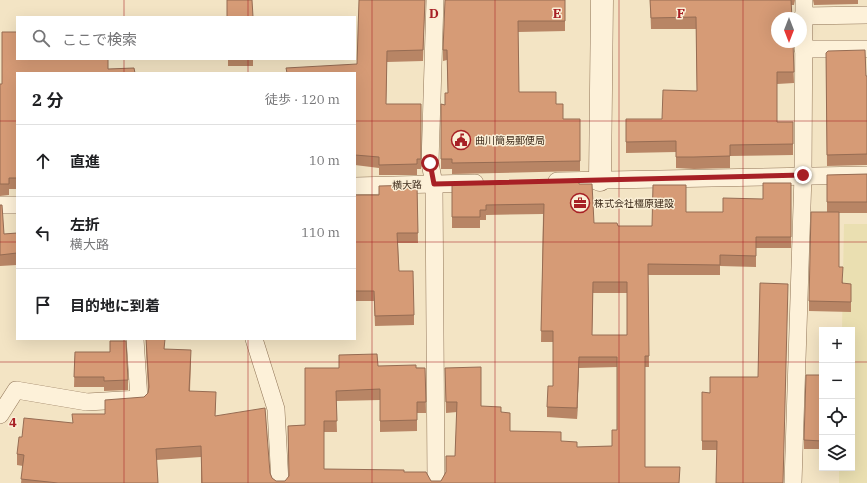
<!DOCTYPE html>
<html lang="ja">
<head>
<meta charset="utf-8">
<style>
  :root { --surface:#fff; --page:#f2f2f2; --text:#202124; --muted:#757577; --line:#e0e0e0 }
  body { margin:0; font-family:"IBM Plex Serif","Noto Sans JP",serif; background:var(--page); color:var(--text) }
  .controls { position:absolute; right:12px; bottom:12px; display:grid; overflow:hidden; border-radius:0px; box-shadow:0 4px 16px #0002 }
  .controls button { width:36px; height:36px; display:grid; place-items:center; padding:0; border:0; border-bottom:1px solid var(--line); background:var(--surface); color:var(--text); font:20px sans-serif }
  .compass { position:absolute; left:771px; top:12px; width:36px; height:36px; border-radius:50%; background:var(--surface); box-shadow:0 4px 16px #0002; rotate:180deg }
  .stop { position:absolute; width:12px; height:12px; margin:-9px; border:3px solid #a72025; border-radius:50%; background:#fff }
  .stop.end { background:#a72025; border-color:#fff; box-shadow:0 1px 4px #0008 }
  .list { margin:0; padding:0; list-style:none }
  h2 { display:flex; justify-content:space-between; align-items:center; height:52px; margin:0; padding:0 16px; font-size:17px }
  h2 small { font-size:13px; font-weight:400; color:var(--muted) }
  .list li { display:grid; grid-template-columns:26px 1fr auto; gap:12px; align-items:center; box-sizing:border-box; height:72px; padding:0 16px; border-top:1px solid var(--line) }
  .list b { display:block; font-size:15px; white-space:nowrap }
  .list p { margin:0; font-size:13px; white-space:nowrap; color:var(--muted) }
  .list em { font-size:13px; font-style:normal; color:var(--muted) }
  .icon { flex:none; width:22px; height:22px; fill:none; stroke:currentColor; stroke-width:2; stroke-linecap:round; stroke-linejoin:round }
  .map { position:relative; flex:none; width:867px; height:483px; overflow:hidden }
  .search { position:absolute; background:var(--surface); box-shadow:0 4px 16px #0002; left:16px; top:16px; width:340px; height:44px; display:flex; align-items:center; gap:10px; box-sizing:border-box; padding:0 14px; border-radius:0px; color:var(--muted); font-size:15px }
  .panel { position:absolute; background:var(--surface); box-shadow:0 4px 16px #0002; left:16px; top:72px; width:340px; height:268px; border-radius:0px }
  .map>svg:first-child { display:block }
  .farmland { fill:#eadfb1 }
  .lines { fill:none; stroke-linecap:round; stroke-linejoin:round }
  .minor-casing { stroke:#917558; stroke-width:18 }
  .tertiary-casing { stroke:#917558; stroke-width:23 }
  .minor { stroke:#fdf1d9; stroke-width:17 }
  .tertiary { stroke:#fdf1d9; stroke-width:22 }
  .wall { fill:#b88565; fill-rule:evenodd }
  .shaded-wall { fill:#966c53 }
  .building { fill:#d69b76; stroke:#966c53; fill-rule:evenodd }
  .route { stroke:#a72025; stroke-width:5 }
  .grid { fill:none; stroke:#a72025; stroke-width:1; stroke-opacity:0.55 }
  .labels { text-anchor:middle; dominant-baseline:central; stroke-width:3; stroke-linejoin:round; paint-order:stroke }
  .poi-label { font-size:10px; fill:#3f2d1d; stroke:#faeed5; text-anchor:start }
  .street-label { font-size:10px; fill:#3f2d1d; stroke:#faeed5 }
  .grid-label { font-size:13px; text-anchor:middle; font-weight:bold; fill:#a72025; stroke:#faeed5; stroke-width:3; stroke-linejoin:round; paint-order:stroke }
</style>
</head>
<body>
<div class="map">
<svg width="867" height="483" viewBox="0 0 867 483">
  <rect width="100%" height="100%" fill="#f3e4c4"/>
  <polygon class="farmland" points="844,224 867,224 867,483 839,483 839,468 852,468 852,330 842,330"/>
  <g class="lines">
    <defs>
      <g id="minor">
        <polyline points="435,0 430,163 434,184 436,483"/>
        <polyline points="803,16 867,15"/>
        <polyline points="803,49 867,49"/>
        <polyline points="557,181 867,175"/>
        <polyline points="355,186 475,183"/>
        <polyline points="0,205 17,205"/>
        <polyline points="254,339 276,409 280,483"/>
        <polyline points="0,415 16,390 87,402 139,399 135,339"/>
        <polyline points="793,483 803,175 804,0"/>
      </g>
      <polyline id="tertiary" points="600,180 602,0"/>
    </defs>
    <use href="#minor" class="minor-casing"/>
    <use href="#tertiary" class="tertiary-casing"/>
    <use href="#minor" class="minor"/>
    <use href="#tertiary" class="tertiary"/>
  </g>
  <g class="wall">
    <polygon points="425,0 423,61 387,62 386,104 421,104 421,169 417,169 417,175 379,175 379,168 355,165 355,73 357,64"/>
    <polygon points="565,0 565,31 518,32 519,92 556,104 563,119 580,119 580,171 452,174 452,169 441,169 441,104 445,105 448,93 447,60 443,61 443,50"/>
    <polygon points="650,0 795,0 794,5 791,5 794,83 777,84 777,122 793,122 793,155 730,156 730,168 694,169 676,168 676,152 626,153 626,119 662,119 697,91 696,29 651,29"/>
    <polygon points="813,0 858,0 858,4 814,5"/>
    <polygon points="826,53 866,76 867,76 867,165 827,166"/>
    <rect x="228" y="59" width="25" height="7"/>
    <polygon points="17,73 17,189 9,189 9,195 0,196 0,84 2,84"/>
    <polygon points="867,174 867,213 839,213 839,267 843,283 851,294 851,312 809,311 809,301 827,212 827,175"/>
    <path d="M452,183l127,1 15,39 24,3h34l34,-14h37l40,-13 28,-16v65h-35v19l-36,-1v9h-72l1,92h-4v100l34,16h-478v-26l-45,3 2,23h-137l2,-17 -6,-1v-11l5,-17 83,-23 39,-17 4,-4v-3l-2,-40v-11l19,10 26,12 -1,30 26,12 -1,13 55,57 2,5 4,3h9l4,-4 -1,-51 17,-1 34,-57 39,-2 47,2 1,45h-9v18l-37,1v-32l-44,1 1,31h-13v37l80,3 27,9h10l14,-25 2,-44 -11,1 -1,-45 36,38 20,6 9,19 51,10 16,6 35,-1 5,-16v-63l-38,1 -2,51 -30,-2v-10l6,-21v-44h-12l2,-128 -57,1v5h-6v8h-28zM593,293h34v42h-35z"/>
    <polygon points="417,185 418,243 398,243 399,271 414,315 414,325 375,326 374,301 355,301 355,195 379,195"/>
    <polygon points="0,205 4,234 17,233 17,265 0,266"/>
    <polygon points="75,352 110,352 128,380 128,390 104,391 104,387 74,387"/>
    <polygon points="822,375 822,449 804,449 804,440"/>
    <polygon points="702,392 783,483 717,450 702,450"/>
  </g>
  <polygon class="shaded-wall" points="579,357 579,368 577,419 577,408"/>
  <g class="building">
    <polygon points="227,0 252,0 253,17 227,17"/>
    <polygon points="359,0 425,0 423,50 387,51 386,104 421,104 421,159 417,159 417,164 379,165 379,157 355,155 355,73 287,73 286,68 357,64"/>
    <polygon points="445,0 565,0 565,21 518,21 519,92 556,92 556,104 563,104 563,119 580,119 580,161 452,163 452,159 441,159 441,104 445,105 445,93 448,93 447,50 443,50"/>
    <polygon points="650,0 791,0 792,18 777,18 777,42 793,42 794,72 777,72 777,122 793,122 793,144 730,145 730,156 694,157 676,157 676,141 626,142 626,119 662,119 663,90 697,91 696,17 651,18"/>
    <polygon points="2,32 17,32 17,59 108,59 108,69 134,68 135,73 17,73 17,178 9,178 9,184 0,184 0,84 2,84"/>
    <polygon points="865,50 866,76 867,76 867,154 827,155 826,53 828,51"/>
    <polygon points="867,174 867,202 827,202 827,175"/>
    <path d="M579,180v4h13l2,39h23l1,3h34l1,-41h33v27h37v-14l40,1v-16h28v54h-35v19l-36,-1v10l-72,-1 1,92h-4v111h35l-1,16h-477l-1,-37 -45,3 2,34h-100l-37,-4 3,-24 -7,-1 2,-17h3l2,-19 49,5 -1,-9h33v-14l39,-3 4,-4 1,-6 -3,-48h19l-1,10 27,1 -2,41 27,1 -1,24 50,-8 5,65 2,5 4,3h9l4,-5 -1,-50 17,-1v-57h34v-13l38,-1 1,12 38,-1v3h9l1,34h-9v18l-37,1v-32l-44,2 1,30h-13v48l80,1v2h22l5,9h10l5,-9v-16h9l2,-54h-11l-1,-34 36,-1v39l20,1v5l9,1v18l51,1v9l16,1v5l35,-1v-16h5v-73h-38l-2,51 -30,-1 1,-21h5v-55h-12l3,-127 -58,1v5h-6v7h-28v-34zM593,282h34v53h-35z"/>
    <polygon points="417,185 418,233 397,233 399,271 413,271 414,315 375,316 374,291 355,291 355,195 379,195 379,186"/>
    <polygon points="0,205 2,205 4,234 17,233 17,253 0,255"/>
    <polygon points="811,212 839,212 839,267 843,267 842,283 851,284 851,302 809,301"/>
    <polygon points="760,283 788,284 783,483 716,483 717,441 702,441 702,392 710,393 710,377 758,377"/>
    <polygon points="110,341 126,341 128,380 104,381 104,377 74,377 75,352 110,352"/>
    <polygon points="806,375 822,375 822,441 804,440"/>
  </g>
  <g class="lines">
    <polyline class="route" points="430,163 434,184 803,175"/>
  </g>
  <path class="grid" d="M124,0v17M248,0v17M372,0v483M495,0v483M619,0v483M743,0v483M124,59v14M248,59v14M0,121h17M355,121h512M0,242h17M355,242h512M124,339v144M248,339v144M0,362h822M852,362h15"/>
  <defs>
    <symbol id="civic-ring" viewBox="-11 -11 22 22"><circle r="9.5" fill="#faeed5" stroke="#a72025" stroke-width="1.5"/><path d="M-.6-6.5H3V-4.5H.6V-3L4-1V1h2V6H-6V1h2V-1L-.6-3ZM-1.2 2.5V6h2.4V2.5Z" fill="#a72025"/></symbol>
    <symbol id="office-ring" viewBox="-11 -11 22 22"><circle r="9.5" fill="#faeed5" stroke="#a72025" stroke-width="1.5"/><path d="M-6-3h4V-5.5h4V-3h4V5H-6ZM-1-4.5V-3h2v-1.5ZM-6 0V1H6V0Z" fill="#a72025"/></symbol>
  </defs>
  <g fill-rule="evenodd">
    <use href="#civic-ring" x="450" y="129" width="22" height="22"/>
    <use href="#office-ring" x="569" y="192" width="22" height="22"/>
  </g>
  <g class="labels">
    <g class="poi-label">
      <text x="475" y="140">曲川簡易郵便局</text>
      <text x="594" y="203">株式会社橿原建設</text>
    </g>
    <g class="street-label">
      <text transform="translate(407 185) rotate(-2)">横大路</text>
    </g>
  </g>
  <g class="grid-label">
    <text x="434" y="18">D</text>
    <text x="557" y="18">E</text>
    <text x="681" y="18">F</text>
    <text x="13" y="427">4</text>
  </g>
</svg>
<div class="controls">
<button>+</button>
<button>−</button>
<button><svg class="icon" aria-label="locate" viewBox="0 0 24 24"><circle cx="12" cy="12" r="6"/><path d="M12 2v4M12 18v4M2 12h4M18 12h4"/></svg></button>
<button><svg class="icon" aria-label="layers" viewBox="0 0 24 24"><path d="M12 4l9 5-9 5-9-5zM3 14l9 5 9-5"/></svg></button>
</div>
<svg class="compass" viewBox="-18 -18 36 36"><path d="M0-13l5 13h-10z" fill="#e53935"/><path d="M0 13l5-13h-10z" fill="#757577"/></svg>
<div class="stop" style="left:430px;top:163px"></div>
<div class="stop end" style="left:803px;top:175px"></div>
<div class="search"><svg class="icon" aria-label="search" viewBox="0 0 24 24"><circle cx="10" cy="10" r="6"/><path d="M15 15l6 6"/></svg>ここで検索</div>
<section class="panel">
<h2>2 分<small>徒歩 · 120 m</small></h2>
<ul class="list">
<li><svg class="icon" aria-label="ahead" viewBox="0 0 24 24"><path d="M12 20V5M6 11l6-6 6 6"/></svg><div><b>直進</b></div><em>10 m</em></li>
<li><svg class="icon" aria-label="left" viewBox="0 0 24 24"><path d="M17 20v-9H6M10 6l-5 5 5 5"/></svg><div><b>左折</b><p>横大路</p></div><em>110 m</em></li>
<li><svg class="icon" aria-label="arrive" viewBox="0 0 24 24"><path d="M6 21V4h12l-3 4 3 4H6"/></svg><div><b>目的地に到着</b></div></li>
</ul>
</section>
</div>
</body>
</html>
